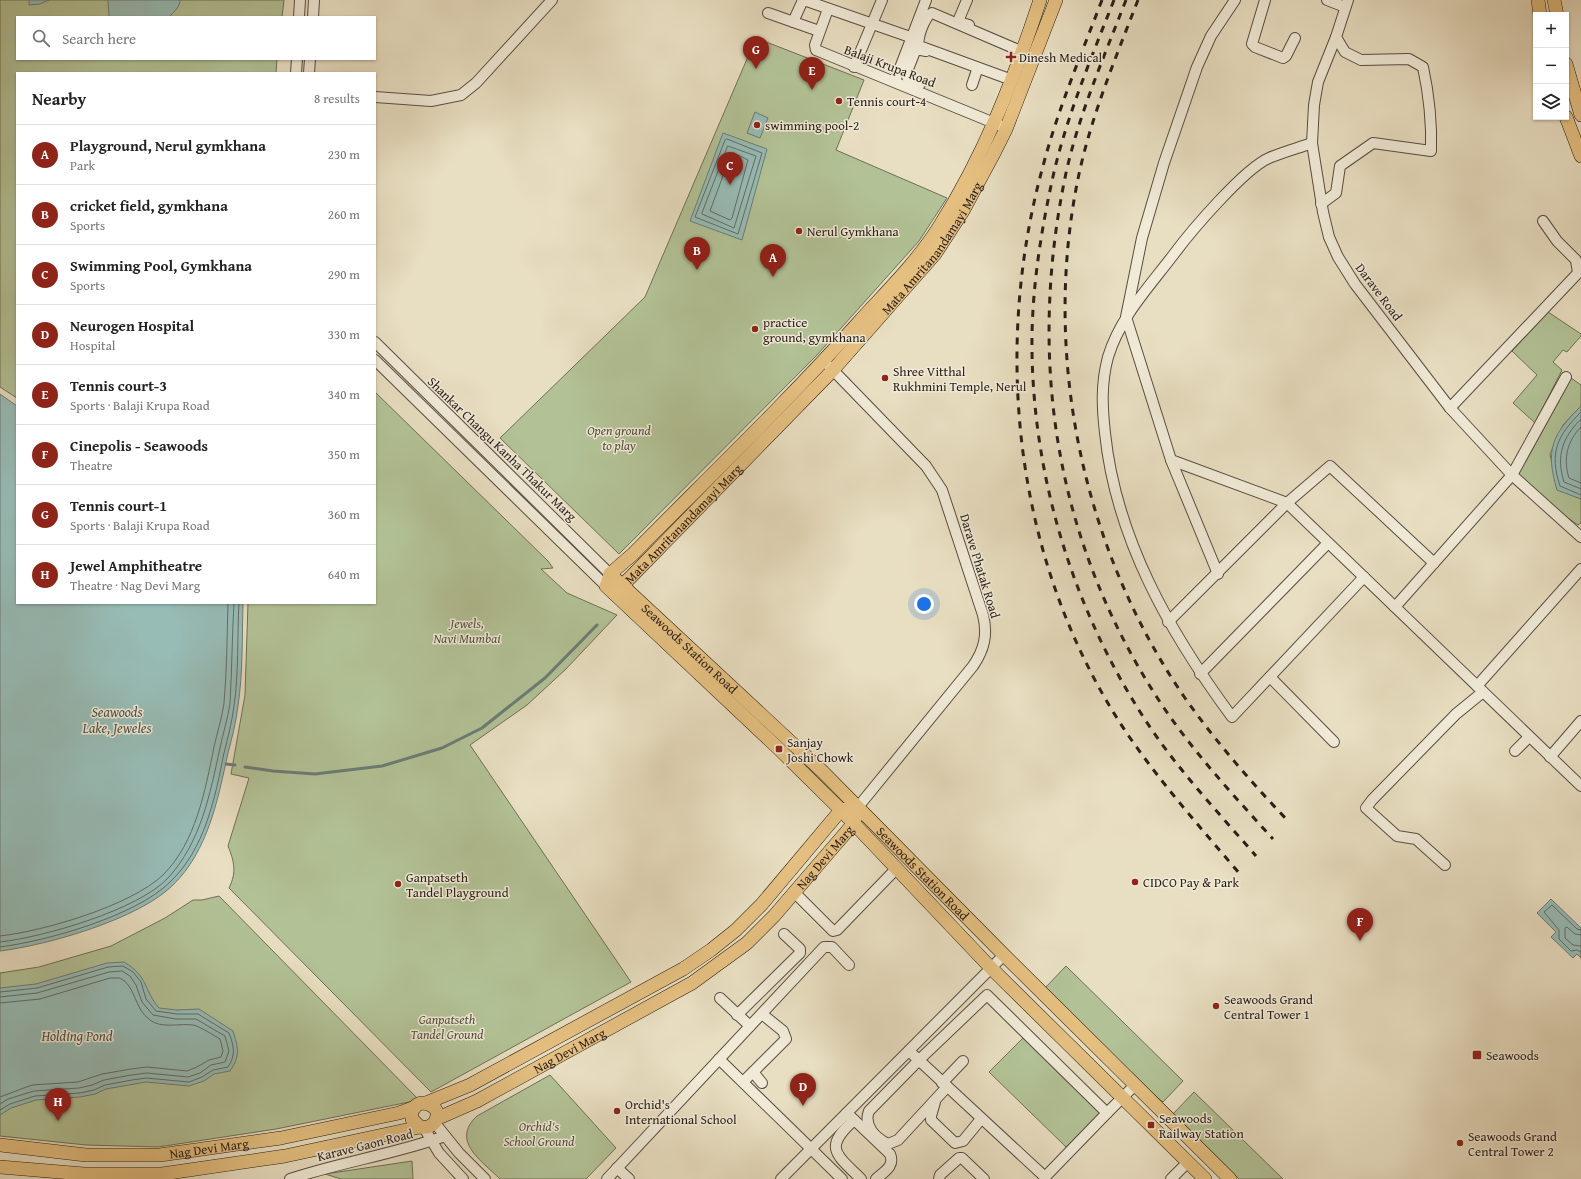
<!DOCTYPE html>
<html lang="en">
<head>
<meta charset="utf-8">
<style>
  :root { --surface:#fff; --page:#f2f2f2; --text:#222; --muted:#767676; --line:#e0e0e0; --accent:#8f2418 }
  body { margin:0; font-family:"Gentium Book Plus",serif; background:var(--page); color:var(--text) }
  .controls { position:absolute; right:12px; top:12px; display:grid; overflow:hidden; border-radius:0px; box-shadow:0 1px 3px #0004 }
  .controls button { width:36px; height:36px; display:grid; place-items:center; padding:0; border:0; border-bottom:1px solid var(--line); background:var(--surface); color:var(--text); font:20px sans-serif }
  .you { position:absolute; left:924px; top:604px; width:14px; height:14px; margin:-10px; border:3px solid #fff; border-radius:50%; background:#1a73e8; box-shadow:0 0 0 6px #1a73e833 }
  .badge { display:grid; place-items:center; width:26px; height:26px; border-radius:50%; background:var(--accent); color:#fff; font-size:13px; font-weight:700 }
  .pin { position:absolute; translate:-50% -33px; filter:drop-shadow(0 1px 2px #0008) }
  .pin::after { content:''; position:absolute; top:21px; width:14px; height:12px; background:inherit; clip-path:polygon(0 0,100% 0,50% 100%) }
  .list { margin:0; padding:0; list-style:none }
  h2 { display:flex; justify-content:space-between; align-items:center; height:52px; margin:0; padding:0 16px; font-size:17px }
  h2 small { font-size:13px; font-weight:400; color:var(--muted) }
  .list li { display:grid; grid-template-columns:26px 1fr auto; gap:12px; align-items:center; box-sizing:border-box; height:60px; padding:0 16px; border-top:1px solid var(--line) }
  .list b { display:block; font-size:15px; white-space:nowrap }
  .list p { margin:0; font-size:13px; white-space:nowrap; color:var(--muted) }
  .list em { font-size:13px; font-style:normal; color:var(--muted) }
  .icon { flex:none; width:22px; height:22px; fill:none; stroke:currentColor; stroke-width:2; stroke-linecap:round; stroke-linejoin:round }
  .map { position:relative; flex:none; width:1581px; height:1179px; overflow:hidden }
  .search { position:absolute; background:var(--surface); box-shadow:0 1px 3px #0004; left:16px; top:16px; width:360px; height:44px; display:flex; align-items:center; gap:10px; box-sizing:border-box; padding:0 14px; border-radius:0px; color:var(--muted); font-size:15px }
  .panel { position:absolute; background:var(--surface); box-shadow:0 1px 3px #0004; left:16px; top:72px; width:360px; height:532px; border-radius:0px }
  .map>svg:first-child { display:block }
  .green { fill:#b2c296; stroke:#6e7056 }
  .water { fill:#97bcb6; stroke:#6b7c76 }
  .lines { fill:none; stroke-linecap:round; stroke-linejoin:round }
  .shore { stroke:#606c66; stroke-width:1 }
  .stream { stroke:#6b7c76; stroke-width:3 }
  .minor-casing { stroke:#594d42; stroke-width:12 }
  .major-casing { stroke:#291d17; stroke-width:14 }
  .minor { stroke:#f0ead7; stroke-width:10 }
  .major { stroke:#e4bf80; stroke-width:13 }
  .rail { stroke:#291d17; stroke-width:3; stroke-dasharray:7 7; stroke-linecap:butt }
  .poi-dot { fill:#8f2418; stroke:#f0ead7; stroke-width:1.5 }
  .labels { text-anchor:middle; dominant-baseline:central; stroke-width:3; stroke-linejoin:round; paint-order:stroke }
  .poi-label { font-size:13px; fill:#291d17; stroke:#f0ead7; text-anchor:start }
  .street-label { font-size:13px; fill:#291d17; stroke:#f0ead7 }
  .park-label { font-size:13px; font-style:italic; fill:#524f3d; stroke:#f0ead7 }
  .water-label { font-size:14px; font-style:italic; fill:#4a4d47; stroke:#f0ead7 }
</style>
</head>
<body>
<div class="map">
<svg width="1581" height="1179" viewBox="0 0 1581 1179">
  <rect width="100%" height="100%" fill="#e8dec1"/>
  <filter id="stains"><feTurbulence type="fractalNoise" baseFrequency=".005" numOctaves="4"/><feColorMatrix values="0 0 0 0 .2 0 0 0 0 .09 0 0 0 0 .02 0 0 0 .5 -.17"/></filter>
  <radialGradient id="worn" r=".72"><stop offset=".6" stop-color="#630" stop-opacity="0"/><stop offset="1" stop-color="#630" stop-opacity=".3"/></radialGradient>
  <g class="green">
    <polygon points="0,0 284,0 282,17 17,17 17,59 277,59 276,73 17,73 17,398 0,387"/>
    <polygon points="756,38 864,80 836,150 947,198 919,241 817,355 619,554 500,438 645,297"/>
    <polygon points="1548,312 1581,334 1581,336 1567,352 1563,350 1553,362 1562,370 1535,423 1513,403 1537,375 1512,351"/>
    <polygon points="1571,378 1581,385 1581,406 1563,425 1550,454 1557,489 1581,499 1581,523 1578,525 1532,493 1515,478"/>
    <path d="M375,392l173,169 5,7 -12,1 26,24 50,22 -51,54 -39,36 -57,40 161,237 -200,110 -202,-204c8,-16 5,-27 -1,-42l21,-68 -18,-4 14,-79 3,-92h127z"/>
    <polygon points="219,896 419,1100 276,1129 158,1147 86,1145 0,1136 0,973 39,967 111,946 165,918 193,900 202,900"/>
    <polygon points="1066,966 1183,1081 1163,1102 1150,1092 1045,988"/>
    <polygon points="1024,1037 1101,1112 1066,1147 989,1072"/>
    <path d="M550,1075l66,73 -30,31h-86c-18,-18 -50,-38 -23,-63z"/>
    <polygon points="1194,1092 1283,1179 1239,1179 1173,1114"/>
    <polygon points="412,1161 413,1179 341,1179 325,1174"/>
  </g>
  <g class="water">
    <polygon points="29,0 49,0 40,4 29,5"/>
    <path d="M108,0h72c0,7 -6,12 -11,17h-60z"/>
    <polygon points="755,112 768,118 760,138 747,133"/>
    <polygon points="723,133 767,149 742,240 690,221"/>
    <path d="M0,394l17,12v197h226c-1,34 0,69 -5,103 -2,16 -6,32 -10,47 -10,46 -20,98 -55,132 -34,34 -125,60 -173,66z"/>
    <path d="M1581,406v93l-24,-9c-12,-41 -5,-55 24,-84z"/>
    <polygon points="1551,899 1581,928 1581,958 1577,954 1573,958 1551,937 1556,932 1537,913"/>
    <path d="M124,962c25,15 19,27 35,46l18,2 22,-1 34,22c5,17 8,24 -3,40l-16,3 -10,7 -15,5 -43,-4 -40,7 -11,5 -15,3 -44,3 -25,8 -11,7v-127l36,-4 71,-21z"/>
  </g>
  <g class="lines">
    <g class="shore">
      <polygon points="727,139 762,153 738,234 695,217 725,140"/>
      <polygon points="728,146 756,156 734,228 702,214"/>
      <polygon points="734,153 748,160 732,218 730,220 710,211 731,154"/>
      <path d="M1581,412c-24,24 -32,40 -21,74l21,9"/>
      <path d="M1581,419c-19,19 -25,37 -17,63l17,7"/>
      <path d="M1581,427c-14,14 -18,32 -12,51l12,5"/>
      <polyline points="1581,930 1577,929 1552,905 1544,912 1559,930 1559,939 1571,951 1577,950 1581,952"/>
      <polyline points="1581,935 1575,934 1567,927 1565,928 1565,938 1573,945 1581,946"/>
      <path d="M0,936c44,-5 130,-30 163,-61 33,-33 42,-84 51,-128 3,-14 8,-29 10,-44 3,-33 3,-67 4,-100"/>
      <path d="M0,942c44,-5 138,-32 168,-64 33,-36 42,-84 52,-130 3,-15 8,-30 10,-45 2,-33 2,-67 4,-100"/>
      <path d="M0,947c47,-6 136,-31 170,-65 35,-33 45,-84 54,-129 4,-16 8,-31 10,-47 5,-34 3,-69 5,-103"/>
      <path d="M0,992l37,-4 71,-21 15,-1 10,6 8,10 5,17 10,12 21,3h21l31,19c5,13 7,22 -1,34l-15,3 -11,7 -13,5 -43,-4 -14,2 -27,5 -11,5 -14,3 -45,3 -25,8 -10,6"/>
      <polyline points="0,997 37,993 109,972 122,971 130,976 136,985 142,1002 153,1015 176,1019 196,1019 225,1036 229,1051 225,1062 211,1065 200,1073 188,1077 147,1073 131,1075 104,1080 92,1085 79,1088 34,1091 8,1099 0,1104"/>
      <path d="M0,1003l40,-4 70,-21h10c16,8 14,31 30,42 11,9 30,3 43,5 4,0 22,11 27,14l3,12 -2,6 -12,3 -12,7 -10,4 -40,-4 -16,2 -29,5 -24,8 -46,3 -32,12"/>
    </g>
    <g class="stream">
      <polyline points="226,764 235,765"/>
      <polyline points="245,767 273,771 315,774 382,766 442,748 482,728 545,678 597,625"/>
    </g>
    <defs>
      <g id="minor">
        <polyline points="804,0 913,38"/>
        <polyline points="967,0 959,19 962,23 969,25"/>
        <polyline points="1235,0 1211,36 1197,67 1164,163 1142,238 1126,317 1171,460 1287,503 1581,786"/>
        <polyline points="1265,0 1252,44 1255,47 1283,58 1286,56 1295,38"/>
        <polyline points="1327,0 1345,7"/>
        <polyline points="1348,0 1336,37 1318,82 1314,105 1312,143 1323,212 1329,237 1338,257 1355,284 1450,408 1512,475 1581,537"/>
        <polyline points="828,9 815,45 816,50 999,125"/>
        <polyline points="768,13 819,31"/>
        <polyline points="299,17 300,0"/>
        <polyline points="313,17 314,0"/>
        <polyline points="793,22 803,0"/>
        <polyline points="854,67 882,0"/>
        <polyline points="296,73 297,59"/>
        <polyline points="309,73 310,59"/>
        <path d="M1012,80l-93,-34c-3,-6 6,-31 13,-33l91,39"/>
        <polyline points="895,81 926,0"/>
        <polyline points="920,84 908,79 906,74 916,49 926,51"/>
        <polyline points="972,85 977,70"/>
        <polyline points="375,97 431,101 461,95 476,83 552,0"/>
        <path d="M1312,143c-14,5 -29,9 -43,15 -25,11 -78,73 -95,96 -25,33 -54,63 -66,103 -7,26 -6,50 -3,76 11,106 65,200 127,284l132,-140"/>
        <path d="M1321,204l15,-11 4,-27 33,-23 58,8c1,-29 -2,-56 -8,-84l-14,-8 -48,1 -16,-8 -9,-15"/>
        <polyline points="375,342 610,574"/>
        <polyline points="375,360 606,586"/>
        <path d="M829,366l97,100 16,24 41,125c5,20 1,35 -10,51l-115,141"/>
        <polyline points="1450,408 1578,273 1576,260 1557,241 1543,221"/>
        <polyline points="1171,460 1218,574"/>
        <polyline points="1395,607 1512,475 1566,377"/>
        <polyline points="1168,622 1287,503 1330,466 1434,563"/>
        <polyline points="1200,674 1328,543"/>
        <polyline points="1270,677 1334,742"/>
        <polyline points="1477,686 1581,569"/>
        <polyline points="1515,751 1529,737"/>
        <polyline points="1550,757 1581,721"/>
        <polyline points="1445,865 1416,839 1397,836 1366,808 1372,800 1456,714 1483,692"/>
        <polyline points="794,892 833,931 837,930 897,868"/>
        <polyline points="720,998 750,1026"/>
        <polyline points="737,1015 800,953 800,949 784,934"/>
        <path d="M909,1051l136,126 62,-64 -120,-118 -68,65 -50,51c-6,15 7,27 19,33l10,-4 49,-53"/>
        <polyline points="719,1059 842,1179"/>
        <polyline points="753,1072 762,1083"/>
        <polyline points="743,1082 786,1039 783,1031 762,1014"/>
        <polyline points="942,1083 963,1061"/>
        <polyline points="935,1102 931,1116 931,1120 955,1143 963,1141 981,1119"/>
        <path d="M847,1113l43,41c5,12 -5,17 -14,25"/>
        <polyline points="1107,1113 1135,1085"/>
        <path d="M854,1120c-31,28 -18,34 7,59"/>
        <polyline points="434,1122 459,1153 485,1179"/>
        <polyline points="424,1128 439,1153 463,1179"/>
        <polyline points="617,1168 629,1179"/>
        <path d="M290,1179c51,-17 105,-25 155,-43"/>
        <polyline points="607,1179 824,947 832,947 849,965"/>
        <polyline points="781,1179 1004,955"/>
        <polyline points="939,1179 940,1175 959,1158 962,1158 984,1179"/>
        <polyline points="1171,1179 1188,1162"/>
      </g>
      <g id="major">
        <polyline points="1538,0 1540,15"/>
        <polyline points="1554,0 1557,15"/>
        <polyline points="1566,64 1581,115"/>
        <polyline points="1566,117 1581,156"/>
        <path id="s1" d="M610,574l212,197 182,184 226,224"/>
        <path d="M608,581l2,-7 23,-20c75,-76 153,-151 225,-231 28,-31 59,-61 81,-96 45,-71 75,-148 101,-227"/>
        <polyline points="606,586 779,749 841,810 991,968 1205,1179"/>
        <path id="s2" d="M614,586l9,-1 210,-215 102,-116 28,-43 30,-56 13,-26 50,-129"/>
        <polyline points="426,1103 470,1085 683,969 711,950 736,930 762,904 841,810 848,809"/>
        <path id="s3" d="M436,1119l41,-18 215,-118 55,-40 27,-27 80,-93 2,-7"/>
        <path id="s4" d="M0,1145l86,10h74l121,-17 118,-25 16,-6"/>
        <path d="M0,1167l84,7h78l123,-18 135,-29c6,1 11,0 15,-5 12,-18 -26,-30 -23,-3l8,8"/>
      </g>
    </defs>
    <use href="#minor" class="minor-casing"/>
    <use href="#major" class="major-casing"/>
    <use href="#minor" class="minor"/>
    <use href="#major" class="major"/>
    <g class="rail">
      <path d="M1102,0c-21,55 -44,109 -59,166 -52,189 -27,401 83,566 34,50 74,95 113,141"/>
      <path d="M1114,0c-22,56 -46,113 -60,172 -13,58 -23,120 -22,180 2,129 42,258 112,366 32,50 74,94 112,138"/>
      <path d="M1126,0c-22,57 -47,114 -60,173 -40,189 -10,374 98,535 32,47 71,89 109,131"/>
      <path d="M1138,0c-22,57 -46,114 -59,174 -38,178 3,375 106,524 31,44 67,85 104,124"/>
    </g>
  </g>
  <g class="poi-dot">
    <path d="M1009 51h4v4h4v4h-4v4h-4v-4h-4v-4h4z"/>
    <circle cx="839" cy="101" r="4"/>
    <circle cx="757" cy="125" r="4"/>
    <circle cx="799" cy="231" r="4"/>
    <circle cx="755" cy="329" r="4"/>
    <circle cx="885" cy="378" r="4"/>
    <rect x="775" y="745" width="8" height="8" rx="2"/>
    <circle cx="1135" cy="882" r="4"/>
    <circle cx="398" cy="884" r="4"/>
    <circle cx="1216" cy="1006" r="4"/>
    <rect x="1472" y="1050" width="10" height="10" rx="2"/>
    <circle cx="617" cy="1111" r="4"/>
    <rect x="1147" y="1121" width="8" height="8" rx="2"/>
    <circle cx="1460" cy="1143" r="4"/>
  </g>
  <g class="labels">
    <g class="poi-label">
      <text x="1019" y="57">Dinesh Medical</text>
      <text x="847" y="101">Tennis court-4</text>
      <text x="765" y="125">swimming pool-2</text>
      <text x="807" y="231">Nerul Gymkhana</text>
      <text x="763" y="322">practice<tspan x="763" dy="15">ground, gymkhana</tspan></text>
      <text x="893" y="371">Shree Vitthal<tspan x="893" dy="15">Rukhmini Temple, Nerul</tspan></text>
      <text x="787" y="742">Sanjay<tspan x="787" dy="15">Joshi Chowk</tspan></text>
      <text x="406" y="877">Ganpatseth<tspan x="406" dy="15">Tandel Playground</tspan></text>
      <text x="1143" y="882">CIDCO Pay &amp; Park</text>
      <text x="1224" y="999">Seawoods Grand<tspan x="1224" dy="15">Central Tower 1</tspan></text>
      <text x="1486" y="1055">Seawoods</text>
      <text x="625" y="1104">Orchid's<tspan x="625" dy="15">International School</tspan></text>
      <text x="1159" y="1118">Seawoods<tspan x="1159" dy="15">Railway Station</tspan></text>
      <text x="1468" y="1136">Seawoods Grand<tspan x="1468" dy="15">Central Tower 2</tspan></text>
    </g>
    <g class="street-label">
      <text transform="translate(890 66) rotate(21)">Balaji Krupa Road</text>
      <text stroke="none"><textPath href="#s2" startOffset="467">Mata Amritanandamayi Marg</textPath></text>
      <text transform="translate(1379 292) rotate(53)">Darave Road</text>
      <text transform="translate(502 449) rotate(44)">Shankar Changu Kanha Thakur Marg</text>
      <text stroke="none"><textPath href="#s2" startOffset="95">Mata Amritanandamayi Marg</textPath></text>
      <text transform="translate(980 566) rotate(73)">Darave Phatak Road</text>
      <text stroke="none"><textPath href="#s1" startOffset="109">Seawoods Station Road</textPath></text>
      <text stroke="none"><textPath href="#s3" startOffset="474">Nag Devi Marg</textPath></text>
      <text stroke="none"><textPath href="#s1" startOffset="433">Seawoods Station Road</textPath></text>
      <text stroke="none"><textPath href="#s3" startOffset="150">Nag Devi Marg</textPath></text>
      <text transform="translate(365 1145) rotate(-14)">Karave Gaon Road</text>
      <text stroke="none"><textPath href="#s4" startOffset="210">Nag Devi Marg</textPath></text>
    </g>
    <g class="park-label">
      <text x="619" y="430">Open ground<tspan x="619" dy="15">to play</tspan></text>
      <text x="467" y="623">Jewels,<tspan x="467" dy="15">Navi Mumbai</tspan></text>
      <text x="447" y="1019">Ganpatseth<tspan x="447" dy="15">Tandel Ground</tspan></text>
      <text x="539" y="1126">Orchid's<tspan x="539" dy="15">School Ground</tspan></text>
    </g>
    <g class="water-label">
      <text x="117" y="712">Seawoods<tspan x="117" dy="16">Lake, Jeweles</tspan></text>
      <text x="77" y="1036">Holding Pond</text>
    </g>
  </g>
  <rect width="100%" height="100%" filter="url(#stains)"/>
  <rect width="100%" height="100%" fill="url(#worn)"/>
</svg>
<div class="controls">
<button>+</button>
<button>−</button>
<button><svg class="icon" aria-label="layers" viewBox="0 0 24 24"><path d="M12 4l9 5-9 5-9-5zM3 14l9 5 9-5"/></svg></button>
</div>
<div class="you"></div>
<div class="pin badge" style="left:773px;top:277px">A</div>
<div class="pin badge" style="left:697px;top:270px">B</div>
<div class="pin badge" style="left:730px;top:185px">C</div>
<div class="pin badge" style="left:803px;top:1106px">D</div>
<div class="pin badge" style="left:812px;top:90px">E</div>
<div class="pin badge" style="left:1360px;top:941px">F</div>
<div class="pin badge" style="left:756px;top:69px">G</div>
<div class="pin badge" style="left:58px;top:1121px">H</div>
<div class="search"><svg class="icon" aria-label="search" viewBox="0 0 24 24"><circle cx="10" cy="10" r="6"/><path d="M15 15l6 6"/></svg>Search here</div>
<section class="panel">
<h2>Nearby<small>8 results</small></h2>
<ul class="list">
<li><span class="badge">A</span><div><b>Playground, Nerul gymkhana</b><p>Park</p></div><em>230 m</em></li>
<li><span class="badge">B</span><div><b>cricket field, gymkhana</b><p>Sports</p></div><em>260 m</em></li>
<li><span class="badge">C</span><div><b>Swimming Pool, Gymkhana</b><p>Sports</p></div><em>290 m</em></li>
<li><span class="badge">D</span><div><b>Neurogen Hospital</b><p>Hospital</p></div><em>330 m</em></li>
<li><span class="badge">E</span><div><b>Tennis court-3</b><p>Sports · Balaji Krupa Road</p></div><em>340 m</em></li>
<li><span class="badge">F</span><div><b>Cinepolis - Seawoods</b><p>Theatre</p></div><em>350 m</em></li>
<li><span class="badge">G</span><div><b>Tennis court-1</b><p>Sports · Balaji Krupa Road</p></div><em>360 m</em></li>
<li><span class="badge">H</span><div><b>Jewel Amphitheatre</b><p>Theatre · Nag Devi Marg</p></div><em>640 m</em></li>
</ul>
</section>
</div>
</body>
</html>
